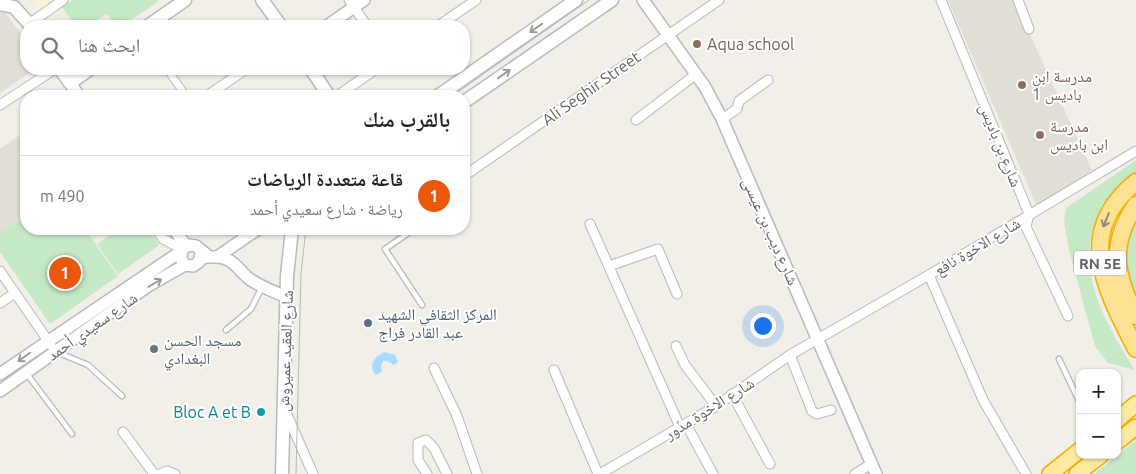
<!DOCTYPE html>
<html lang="ar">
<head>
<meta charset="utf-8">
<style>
  :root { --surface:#fff; --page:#f2f2f2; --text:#222; --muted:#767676; --line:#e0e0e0; --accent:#ea580c }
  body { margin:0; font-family:Ubuntu,"Noto Naskh Arabic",sans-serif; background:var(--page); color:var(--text); direction:rtl }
  .controls { position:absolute; right:15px; bottom:15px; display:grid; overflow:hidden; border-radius:10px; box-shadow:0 1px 4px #0004 }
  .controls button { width:45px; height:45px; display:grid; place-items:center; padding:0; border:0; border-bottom:1px solid var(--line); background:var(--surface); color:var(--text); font:25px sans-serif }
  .you { position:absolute; left:762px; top:325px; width:18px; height:18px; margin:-12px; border:4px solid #fff; border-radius:50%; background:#1a73e8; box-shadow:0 0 0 8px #1a73e833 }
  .badge { display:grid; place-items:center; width:32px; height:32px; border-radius:50%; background:var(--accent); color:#fff; font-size:16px; font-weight:700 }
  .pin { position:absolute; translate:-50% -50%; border:2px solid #fff; box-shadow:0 1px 5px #0006 }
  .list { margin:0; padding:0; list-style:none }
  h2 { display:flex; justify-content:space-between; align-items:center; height:65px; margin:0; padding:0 20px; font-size:21px }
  h2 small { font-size:16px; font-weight:400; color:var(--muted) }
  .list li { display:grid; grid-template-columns:32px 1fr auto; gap:15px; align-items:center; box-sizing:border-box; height:80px; padding:0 20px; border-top:1px solid var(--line) }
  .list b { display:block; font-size:19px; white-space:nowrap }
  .list p { margin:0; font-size:16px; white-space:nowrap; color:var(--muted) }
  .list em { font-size:16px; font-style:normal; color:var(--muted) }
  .icon { flex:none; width:28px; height:28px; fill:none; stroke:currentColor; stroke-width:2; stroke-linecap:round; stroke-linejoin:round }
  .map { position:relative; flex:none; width:1136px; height:474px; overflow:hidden; direction:ltr }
  .search { position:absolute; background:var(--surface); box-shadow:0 1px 4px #0004; left:20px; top:20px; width:450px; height:55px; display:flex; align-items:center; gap:12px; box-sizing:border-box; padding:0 18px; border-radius:20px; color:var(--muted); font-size:19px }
  .panel { position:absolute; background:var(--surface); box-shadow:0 1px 4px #0004; left:20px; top:90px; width:450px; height:145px; border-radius:20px; direction:rtl }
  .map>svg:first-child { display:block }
  .education { fill:#e1ded6 }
  .green { fill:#c5e8c5 }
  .sand { fill:#fbf3d9 }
  .water { fill:#aadaff }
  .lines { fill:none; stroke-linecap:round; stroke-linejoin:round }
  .service-casing { stroke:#b5b8bc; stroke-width:7 }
  .pedestrian-casing { stroke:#b5b8bc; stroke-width:9 }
  .minor-casing { stroke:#b5b8bc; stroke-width:11 }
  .tertiary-casing { stroke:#b5b8bc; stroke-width:14 }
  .secondary-casing { stroke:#b6babf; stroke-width:15 }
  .trunk-casing { stroke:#f9ab00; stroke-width:18 }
  .motorway-casing { stroke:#f9ab00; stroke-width:19 }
  .service { stroke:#fff; stroke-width:4.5 }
  .pedestrian { stroke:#fff; stroke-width:7 }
  .minor { stroke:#fff; stroke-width:9 }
  .tertiary { stroke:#fff; stroke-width:11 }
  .secondary { stroke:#fff; stroke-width:12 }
  .trunk { stroke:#feeaa1; stroke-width:15 }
  .motorway { stroke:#fde293; stroke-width:16 }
  .tram { stroke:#b6b7b8; stroke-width:1 }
  .oneway { stroke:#979a9d }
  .oneway2 { stroke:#8e8975 }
  .education-dot { fill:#8d6e63; stroke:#fff; stroke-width:2 }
  .service-dot { fill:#5c6f8a; stroke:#fff; stroke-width:2 }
  .worship-dot { fill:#6b7280; stroke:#fff; stroke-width:2 }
  .culture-dot { fill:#0f9aa8; stroke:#fff; stroke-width:2 }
  .labels { text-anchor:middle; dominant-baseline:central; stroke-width:4; stroke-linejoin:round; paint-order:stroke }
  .shield { fill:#fff; stroke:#8f9295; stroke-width:1 }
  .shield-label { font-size:15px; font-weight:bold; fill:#5f6368 }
  .education-label { font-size:16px; fill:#785e54; stroke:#fff; text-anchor:start }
  .street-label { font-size:16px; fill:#5f6368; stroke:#fff }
  .service-label { font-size:16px; fill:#4e5e75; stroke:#fff; text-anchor:start }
  .worship-label { font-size:16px; fill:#5b616d; stroke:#fff; text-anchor:start }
  .culture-label { font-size:16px; fill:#0d838f; stroke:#fff; text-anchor:end }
</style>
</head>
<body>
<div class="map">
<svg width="1136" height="474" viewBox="0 0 1136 474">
  <rect width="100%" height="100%" fill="#f1efe8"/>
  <g class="education">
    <polygon points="948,0 1014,0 1092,170 1038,209"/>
    <polygon points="4,11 26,41 26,69 35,69 0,93 0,12"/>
    <polygon points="26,131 26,215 0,233 0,149"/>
  </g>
  <g class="green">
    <polygon points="73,0 158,0 159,1 122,26 115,26 107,14 88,26 75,26 62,7"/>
    <path d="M1136,160v15c-13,12 -30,25 -38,42 -25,53 9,109 37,153l-27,-7 -13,-17 -25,-92 -6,-32 2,-14z"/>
    <polygon points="26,215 26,229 85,229 118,276 50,324 0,252 0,233"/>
    <polygon points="1136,216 1136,303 1123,264 1129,226"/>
    <polygon points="119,229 148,229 159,245 118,274 97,244"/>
    <polygon points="1136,440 1136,474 1094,474"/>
  </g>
  <polygon class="sand" points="33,0 55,0 40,10"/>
  <path class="water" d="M384,352l11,3 3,7 -4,3 -7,-4h-4l-2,5 1,6 -6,3c-9,-10 -1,-18 8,-23z"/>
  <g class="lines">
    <defs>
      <g id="service">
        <polyline points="408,229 407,234 385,249 422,305"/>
        <polyline points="226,330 251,309 262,287"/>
        <polyline points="57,352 88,365 122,396"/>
        <polyline points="1059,359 1080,403"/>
        <polyline points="27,374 72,434"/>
      </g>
      <polyline id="pedestrian" points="167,69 186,96"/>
      <g id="minor">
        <polyline points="349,0 367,26"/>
        <polyline points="941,0 1029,214 1026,227 1068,316"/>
        <polyline points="1018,0 1029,29"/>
        <polyline points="29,24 63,0"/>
        <polyline points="438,26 476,0"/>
        <polyline points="207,96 246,69"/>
        <polyline points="337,96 376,69"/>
        <polyline points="0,105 55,69"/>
        <polyline points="722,119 737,109 739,101 768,80"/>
        <polyline points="636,120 695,75"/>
        <polyline points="464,176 719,0"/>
        <polyline points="590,224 680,427"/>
        <polyline points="156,229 163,239 182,249"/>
        <polyline points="609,266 658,249 677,294"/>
        <polyline points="0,271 51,345"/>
        <polyline points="929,275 983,400 1026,474"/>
        <polyline points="0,303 15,293"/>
        <polyline points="676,346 685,365 716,406"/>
        <polyline points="790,355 812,411 817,414 831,410"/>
        <polyline points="434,368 457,416 477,474"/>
        <polyline points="554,370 598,474"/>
        <polyline points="732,394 770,464"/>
        <polyline points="285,410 313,474"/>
        <polyline points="686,424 713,474"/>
        <polyline points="123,432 154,474"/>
        <polyline points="160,474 167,471 175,474"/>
        <polyline points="427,474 418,460 418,443 426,440 434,448 447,474"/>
        <polyline points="600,474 716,406 790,355 929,275 1136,151"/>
        <polyline points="855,474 871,464"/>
      </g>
      <g id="tertiary">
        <polyline points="643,0 705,87 722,119 876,474"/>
        <polyline points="327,26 364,0"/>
        <polyline points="70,83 79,96"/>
        <polyline points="174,229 186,246"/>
        <polyline points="201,253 199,262 193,266 185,265 181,259 182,249 189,245 196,246 208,256"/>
        <polyline points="217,257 258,229"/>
        <path d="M201,259c5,-3 9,-2 15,-2 18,0 22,14 35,23 11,7 23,12 36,17"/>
        <polyline points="0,374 180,252"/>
        <polyline points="0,391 148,286 185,265"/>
      </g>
      <g id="secondary">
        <polyline points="262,0 281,26"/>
        <polyline points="0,4 14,7 31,26"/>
        <polyline points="148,26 185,0"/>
        <polyline points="60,69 70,83 90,69"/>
        <polyline points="311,69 329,96"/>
        <polyline points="438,96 576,0"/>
        <polyline points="464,102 612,0"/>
        <polyline points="282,474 287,276 292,229"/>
      </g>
      <g id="trunk">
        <polyline points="1117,420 1136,404"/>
        <polyline points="1117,442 1136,427"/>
        <polyline points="1050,474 1080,450"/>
        <polyline points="1077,474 1101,455"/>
      </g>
      <g id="motorway">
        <path d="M1136,182c-63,51 -30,108 0,167"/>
        <path d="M1136,205c-27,38 -21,71 0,111"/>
      </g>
    </defs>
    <use href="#service" class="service-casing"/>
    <use href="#pedestrian" class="pedestrian-casing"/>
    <use href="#minor" class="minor-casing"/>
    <use href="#tertiary" class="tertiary-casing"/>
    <use href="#secondary" class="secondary-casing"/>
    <use href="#trunk" class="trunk-casing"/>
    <use href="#motorway" class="motorway-casing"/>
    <use href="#service" class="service"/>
    <use href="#pedestrian" class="pedestrian"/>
    <use href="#minor" class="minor"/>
    <use href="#tertiary" class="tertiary"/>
    <use href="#secondary" class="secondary"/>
    <use href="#trunk" class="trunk"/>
    <use href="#motorway" class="motorway"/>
    <g class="tram">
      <polyline points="452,96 589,0"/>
      <polyline points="296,474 301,273 306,229"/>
    </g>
  </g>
  <defs><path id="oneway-shaft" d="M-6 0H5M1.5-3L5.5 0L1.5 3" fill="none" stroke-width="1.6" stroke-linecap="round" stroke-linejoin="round" transform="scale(1.25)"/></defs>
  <g class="oneway">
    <use href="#oneway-shaft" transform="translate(536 28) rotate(145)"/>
    <use href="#oneway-shaft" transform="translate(504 74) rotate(-35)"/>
    <use href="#oneway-shaft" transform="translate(155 283) rotate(-30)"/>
    <use href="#oneway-shaft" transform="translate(24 357) rotate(145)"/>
  </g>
  <use class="oneway2" href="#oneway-shaft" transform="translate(1106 220) rotate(113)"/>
  <g class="education-dot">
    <circle cx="697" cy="44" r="5"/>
    <circle cx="1022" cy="85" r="5"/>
    <circle cx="1040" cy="135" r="5"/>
  </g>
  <circle class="service-dot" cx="368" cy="323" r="5"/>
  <circle class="worship-dot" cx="154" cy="349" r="5"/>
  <circle class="culture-dot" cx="261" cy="412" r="5"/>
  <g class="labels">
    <rect class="shield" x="1074" y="250.5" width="52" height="25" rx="4"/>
    <g class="shield-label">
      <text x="1100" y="263">RN 5E</text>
    </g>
    <g class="education-label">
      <text x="707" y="44">Aqua school</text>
      <text x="1032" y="76">مدرسة ابن<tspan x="1032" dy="18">باديس 1</tspan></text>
      <text x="1050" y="126">مدرسة<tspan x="1050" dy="18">ابن باديس</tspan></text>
    </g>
    <g class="street-label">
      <text transform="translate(591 88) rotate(-35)">Ali Seghir Street</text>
      <text transform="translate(1001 145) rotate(68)">شارع بن باديس</text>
      <text transform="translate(771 231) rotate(66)">شارع ديب بن عيسى</text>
      <text transform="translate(977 246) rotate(-31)">شارع الاخوة نافع</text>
      <text transform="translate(92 326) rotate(-35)">شارع سعيدي أحمد</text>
      <text transform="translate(285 351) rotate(-88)">شارع العقيد عميروش</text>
      <text transform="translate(709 408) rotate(-32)">شارع الاخوة مدّور</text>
    </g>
    <g class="service-label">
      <text x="378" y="314">المركز الثقافي الشهيد<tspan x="378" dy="18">عبد القادر فراج</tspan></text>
    </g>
    <g class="worship-label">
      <text x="164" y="340">مسجد الحسن<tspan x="164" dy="18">البغدادي</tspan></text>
    </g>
    <g class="culture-label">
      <text x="251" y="412">Bloc A et B</text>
    </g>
  </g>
</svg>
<div class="controls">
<button>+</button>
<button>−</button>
</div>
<div class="you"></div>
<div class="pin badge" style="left:65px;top:273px">1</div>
<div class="search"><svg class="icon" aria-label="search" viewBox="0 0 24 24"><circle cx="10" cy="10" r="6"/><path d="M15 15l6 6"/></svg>ابحث هنا</div>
<section class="panel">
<h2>بالقرب منك<small></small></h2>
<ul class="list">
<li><span class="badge">1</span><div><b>قاعة متعددة الرياضات</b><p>رياضة · شارع سعيدي أحمد</p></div><em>490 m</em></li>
</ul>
</section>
</div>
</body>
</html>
